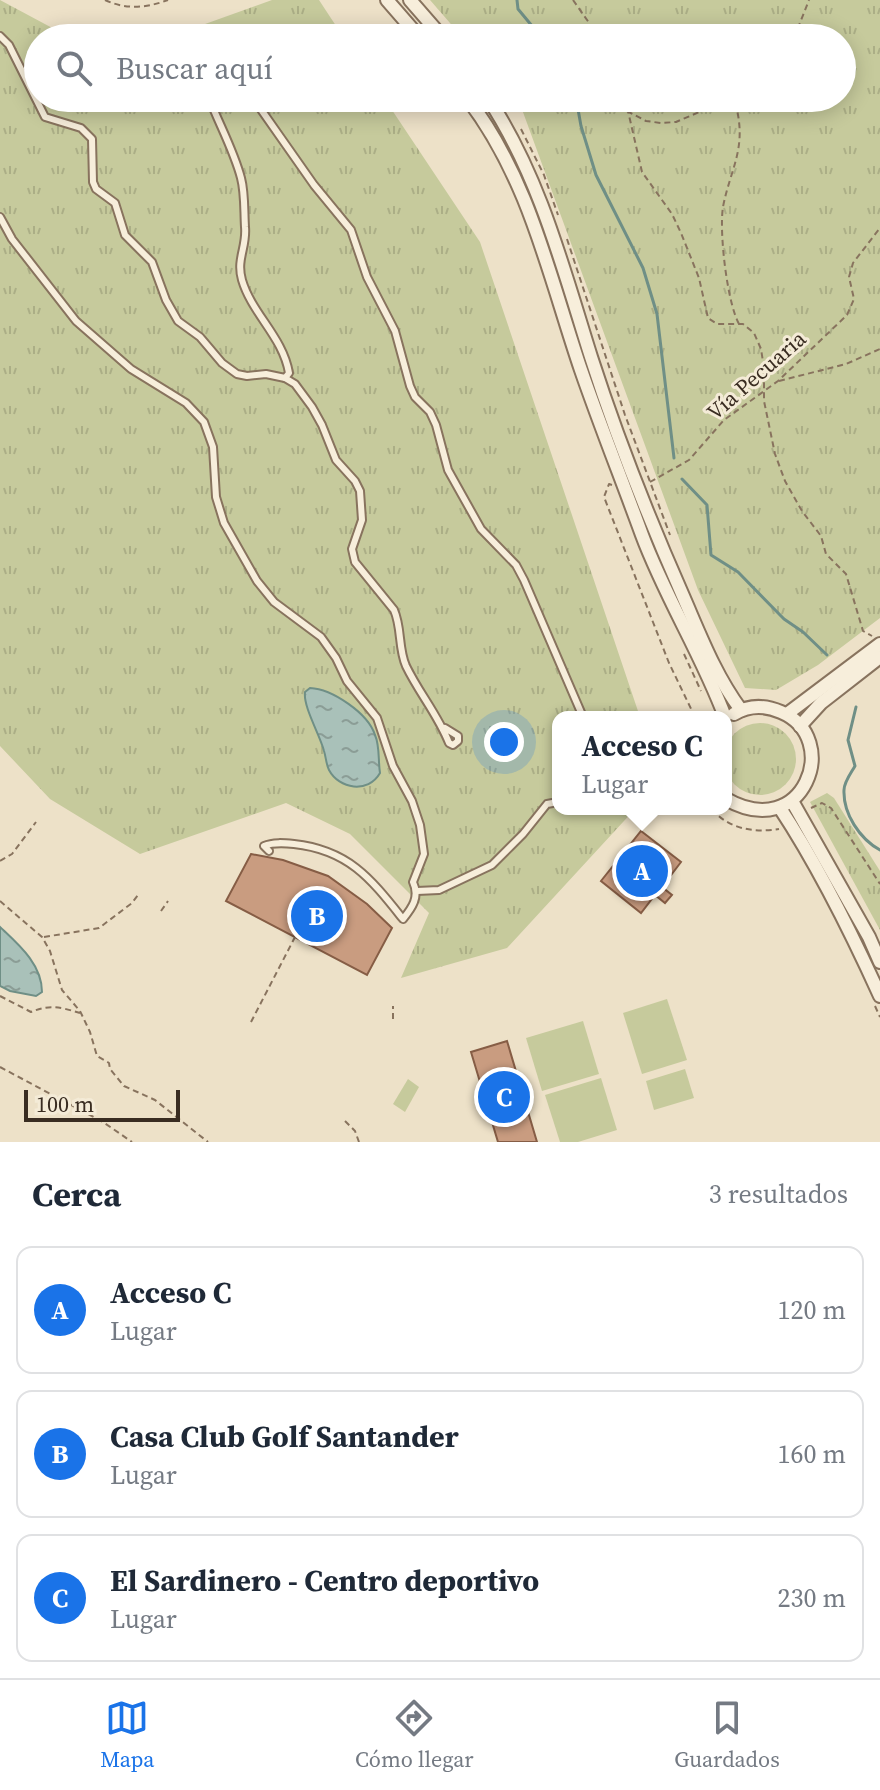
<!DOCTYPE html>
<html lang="es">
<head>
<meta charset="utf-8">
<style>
  :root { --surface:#fff; --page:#f2f2f3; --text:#1f2937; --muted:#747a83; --line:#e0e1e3; --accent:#1a73e8 }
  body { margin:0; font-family:"Source Serif 4",serif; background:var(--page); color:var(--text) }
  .scale { position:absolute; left:24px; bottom:20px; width:156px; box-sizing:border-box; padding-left:8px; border:4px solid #392c21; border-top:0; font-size:22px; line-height:28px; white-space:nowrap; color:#392c21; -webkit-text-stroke:6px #f4ebd7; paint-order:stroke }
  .you { position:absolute; left:504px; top:742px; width:28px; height:28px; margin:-20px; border:6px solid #fff; border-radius:50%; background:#1a73e8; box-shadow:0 0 0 12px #1a73e833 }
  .badge { display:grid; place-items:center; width:52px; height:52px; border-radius:50%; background:var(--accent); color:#fff; font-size:26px; font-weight:700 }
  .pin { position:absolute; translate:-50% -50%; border:4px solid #fff; box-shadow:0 2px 8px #0006 }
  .popup { position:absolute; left:552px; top:711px; width:180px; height:104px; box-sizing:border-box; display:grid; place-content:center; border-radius:16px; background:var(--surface); filter:drop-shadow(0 2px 6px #0005); font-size:26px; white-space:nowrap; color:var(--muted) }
  .popup b { font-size:30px; color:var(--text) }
  .popup::after { content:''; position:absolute; left:50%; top:100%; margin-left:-16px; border:16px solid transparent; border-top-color:var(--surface) }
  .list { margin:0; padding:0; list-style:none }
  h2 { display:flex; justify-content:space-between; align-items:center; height:104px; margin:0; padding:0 32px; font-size:34px }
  h2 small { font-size:26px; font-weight:400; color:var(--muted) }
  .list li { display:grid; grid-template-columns:52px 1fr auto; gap:24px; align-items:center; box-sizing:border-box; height:128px; margin:0 16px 16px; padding:0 16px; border:2px solid var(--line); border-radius:16px }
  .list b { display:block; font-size:30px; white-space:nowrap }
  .list p { margin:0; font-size:26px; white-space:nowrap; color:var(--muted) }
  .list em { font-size:26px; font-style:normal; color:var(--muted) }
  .icon { flex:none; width:44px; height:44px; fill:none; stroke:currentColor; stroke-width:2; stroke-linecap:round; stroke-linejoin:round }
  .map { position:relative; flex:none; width:880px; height:1142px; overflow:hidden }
  .search { position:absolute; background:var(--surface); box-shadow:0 4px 20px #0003; left:24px; right:24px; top:24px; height:88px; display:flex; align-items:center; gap:20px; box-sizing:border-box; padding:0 28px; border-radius:44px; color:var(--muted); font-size:30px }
  .sheet { height:536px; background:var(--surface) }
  nav { display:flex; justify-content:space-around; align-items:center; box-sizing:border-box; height:112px; border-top:2px solid var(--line); background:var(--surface); font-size:22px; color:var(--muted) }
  nav a { display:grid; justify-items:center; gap:4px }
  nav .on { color:var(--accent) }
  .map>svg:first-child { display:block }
  .grass { fill:url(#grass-tufts) }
  .pitch { fill:#c6ca9c }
  .water { fill:url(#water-ripples); stroke:#6f8f86; stroke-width:2 }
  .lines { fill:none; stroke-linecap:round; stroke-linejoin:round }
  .stream { stroke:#6f8f86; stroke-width:3 }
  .building { fill:#c99c80; stroke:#865d45; stroke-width:2 }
  .lane-casing { stroke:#88735e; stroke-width:10 }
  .street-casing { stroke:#88735e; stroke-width:16 }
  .path { stroke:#88735e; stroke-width:2; stroke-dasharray:6 4; stroke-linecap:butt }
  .lane { stroke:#f7eedb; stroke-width:6 }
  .street { stroke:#f7eedb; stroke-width:12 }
  .labels { text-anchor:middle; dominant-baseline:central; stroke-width:6; stroke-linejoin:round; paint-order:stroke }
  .street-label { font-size:22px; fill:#392c21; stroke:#f4ebd7 }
</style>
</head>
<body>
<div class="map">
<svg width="880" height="1142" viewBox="0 0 880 1142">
  <defs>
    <pattern id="grass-tufts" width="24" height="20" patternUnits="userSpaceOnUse" patternTransform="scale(2)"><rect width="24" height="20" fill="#c6ca9c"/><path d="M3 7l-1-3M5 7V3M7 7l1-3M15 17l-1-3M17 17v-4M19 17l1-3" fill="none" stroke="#abae86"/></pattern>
    <pattern id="water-ripples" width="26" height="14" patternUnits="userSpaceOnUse" patternTransform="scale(2)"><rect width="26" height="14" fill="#a9c1b9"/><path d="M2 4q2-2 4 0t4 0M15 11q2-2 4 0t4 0" fill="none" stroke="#8b9d96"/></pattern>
  </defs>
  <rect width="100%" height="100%" fill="#ede1c8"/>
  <g class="grass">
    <polygon points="0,0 71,38 38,38 38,98 384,98 480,242 640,717 558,717 558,809 635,809 507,948 401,978 429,913 350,834 286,803 140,854 50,799 0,746"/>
    <polygon points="272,0 319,0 344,38 166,38"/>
    <polygon points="430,0 880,0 880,618 818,665 776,690 745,688 698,590 520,104 516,98 842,98 842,38 463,38"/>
    <circle cx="760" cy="759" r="36"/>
    <polygon points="827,793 834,798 880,871 880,930 810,802"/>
  </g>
  <g class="pitch">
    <polygon points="667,999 687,1060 642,1074 623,1013"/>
    <polygon points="583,1021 599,1074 542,1091 526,1038"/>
    <polygon points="685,1069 694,1098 654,1110 646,1081"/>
    <polygon points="601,1078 617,1130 578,1142 560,1142 545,1095"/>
    <polygon points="408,1079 419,1087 405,1112 393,1104"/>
  </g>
  <g class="water">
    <path d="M310,688c22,1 58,25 65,47 5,11 3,26 5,38 -12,21 -41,16 -51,-3 -3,-6 -3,-13 -5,-19 -4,-16 -21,-44 -19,-59z"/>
    <path d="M0,927c18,17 42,37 42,65l-6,4 -26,-5 -10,-5z"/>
  </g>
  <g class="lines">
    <g class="stream">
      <polyline points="517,0 518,9 542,38"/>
      <polyline points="576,98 581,126 596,175 643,268 657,314 674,458"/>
      <polyline points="682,479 707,505 711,555 738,572 784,619 803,632 827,655"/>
      <path d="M856,707l-8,33 7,26c-4,7 -11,16 -11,24 -1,24 16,49 36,60"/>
    </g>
  </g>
  <g class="building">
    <polygon points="641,831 681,862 662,887 672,895 665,903 655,895 641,913 601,881"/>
    <polygon points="251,854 283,860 328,876 367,904 392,928 367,975 226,901"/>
    <polygon points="507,1041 537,1142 498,1142 471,1052"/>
  </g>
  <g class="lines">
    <defs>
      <g id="lane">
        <path d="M0,36l9,9 36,72 36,11 11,11 1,43 3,7 19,14 10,32 27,27 14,38 12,21 22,16 22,26 15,11 10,2 19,-2 19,4 10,6 17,23 10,18 14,35 19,21 5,10 2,29 -10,29 3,13 39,48c8,18 4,38 12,56 13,27 32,49 43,77l4,2 5,-4v-5l-13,-8"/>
        <polyline points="206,38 221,38"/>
        <path d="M209,98c10,26 25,53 32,80 4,15 3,33 4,49 2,20 -9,32 -3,53 10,34 41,57 47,93l-4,5"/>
        <polyline points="253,98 314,185 351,230 367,277 395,331 410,386 415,397 430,412 436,425 448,470 481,529 516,565 524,580 583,717"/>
        <path d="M0,217l12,22 64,82 55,48 55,34 18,19 9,25 3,50 8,26 33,58 17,21 47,35 15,21 11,23 30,37 16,48 19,35 8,24 4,29 -11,28c7,15 -1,26 -10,37 -32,-40 -54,-69 -109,-75 -10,-1 -21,-2 -30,2l5,5"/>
        <polyline points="417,891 439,890 492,865 523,834 547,804 558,802"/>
      </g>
      <g id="street">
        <polyline points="387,0 420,38"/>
        <polyline points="410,0 443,38"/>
        <path d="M467,98c62,80 82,178 114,272 19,55 41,110 61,165 23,62 60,120 83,182"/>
        <path d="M488,98c52,79 75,170 103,259 26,81 58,162 92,239 17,39 32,79 58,114"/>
        <polyline points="787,714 880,644"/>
        <polyline points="800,726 821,703 880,657"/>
        <path d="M726,799c78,45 117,-61 55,-87 -16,-7 -32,-7 -47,2"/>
        <polyline points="792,801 869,937 880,962"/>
        <path d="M780,808c39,59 71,124 100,188"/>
      </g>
    </defs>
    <use href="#lane" class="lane-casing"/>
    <use href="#street" class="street-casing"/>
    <g class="path">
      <path d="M105,0c22,10 41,8 63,0"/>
      <polyline points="573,0 592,27 605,38"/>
      <polyline points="794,38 809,0"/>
      <polyline points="625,98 642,172 672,214 681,233 699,278 708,318 717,324 743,324 754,333 761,349 764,368 764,401 775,454 785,481 802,511 821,536 826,554 846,574 863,631 872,636"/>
      <polyline points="627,111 646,121 661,123 676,122 704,110 736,110"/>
      <polyline points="521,129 544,175 558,215"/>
      <polyline points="567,239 625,415 670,535"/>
      <path d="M739,324c-12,-22 -20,-92 -16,-117 7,-37 23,-57 14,-97l8,-12"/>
      <polyline points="779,381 846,364 880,349"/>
      <polyline points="650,482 689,460 724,420 778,381 847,315 854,299 849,277 853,263 880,228"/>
      <polyline points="612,485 609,484 604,497 669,663 695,717"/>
      <polyline points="684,654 701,691"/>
      <polyline points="811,808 822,803 831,808 880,884"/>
      <path d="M712,809c16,20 42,24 67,20"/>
      <polyline points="0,861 12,854 36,822"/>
      <polyline points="0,901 42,937 50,951 62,990 80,1011 90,1032 97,1056 109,1063 110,1069 124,1086 155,1100 208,1142"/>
      <polyline points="161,911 168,901"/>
      <polyline points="44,937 99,928 132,903 138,895"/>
      <path d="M0,996l31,16c19,-8 29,-5 49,1"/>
      <polyline points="875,1006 880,1017"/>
      <polyline points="393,1019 393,1006"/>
      <polyline points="251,1022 295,937"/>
      <polyline points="0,1067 103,1122 132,1142"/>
      <polyline points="345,1121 355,1131 359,1142"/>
    </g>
    <use href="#lane" class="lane"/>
    <use href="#street" class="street"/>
  </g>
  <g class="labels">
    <g class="street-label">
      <text transform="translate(756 375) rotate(-41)">Vía Pecuaria</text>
    </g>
  </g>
</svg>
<div class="scale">100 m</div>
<div class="you"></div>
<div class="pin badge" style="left:642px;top:871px">A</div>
<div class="popup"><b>Acceso C</b>Lugar</div>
<div class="pin badge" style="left:317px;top:916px">B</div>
<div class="pin badge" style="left:504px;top:1097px">C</div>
<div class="search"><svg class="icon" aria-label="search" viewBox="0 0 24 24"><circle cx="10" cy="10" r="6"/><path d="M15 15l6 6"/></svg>Buscar aquí</div>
</div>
<section class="sheet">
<h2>Cerca<small>3 resultados</small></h2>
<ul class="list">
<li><span class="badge">A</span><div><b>Acceso C</b><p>Lugar</p></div><em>120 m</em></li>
<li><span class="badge">B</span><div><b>Casa Club Golf Santander</b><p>Lugar</p></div><em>160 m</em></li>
<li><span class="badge">C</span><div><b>El Sardinero - Centro deportivo</b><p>Lugar</p></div><em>230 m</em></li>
</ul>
</section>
<nav>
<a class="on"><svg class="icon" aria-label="map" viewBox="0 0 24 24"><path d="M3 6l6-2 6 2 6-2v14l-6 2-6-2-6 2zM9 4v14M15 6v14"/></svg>Mapa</a>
<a><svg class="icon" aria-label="directions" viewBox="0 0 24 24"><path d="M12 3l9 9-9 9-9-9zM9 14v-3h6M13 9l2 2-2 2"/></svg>Cómo llegar</a>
<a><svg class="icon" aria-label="saved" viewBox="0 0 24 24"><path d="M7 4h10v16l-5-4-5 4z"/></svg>Guardados</a>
</nav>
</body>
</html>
